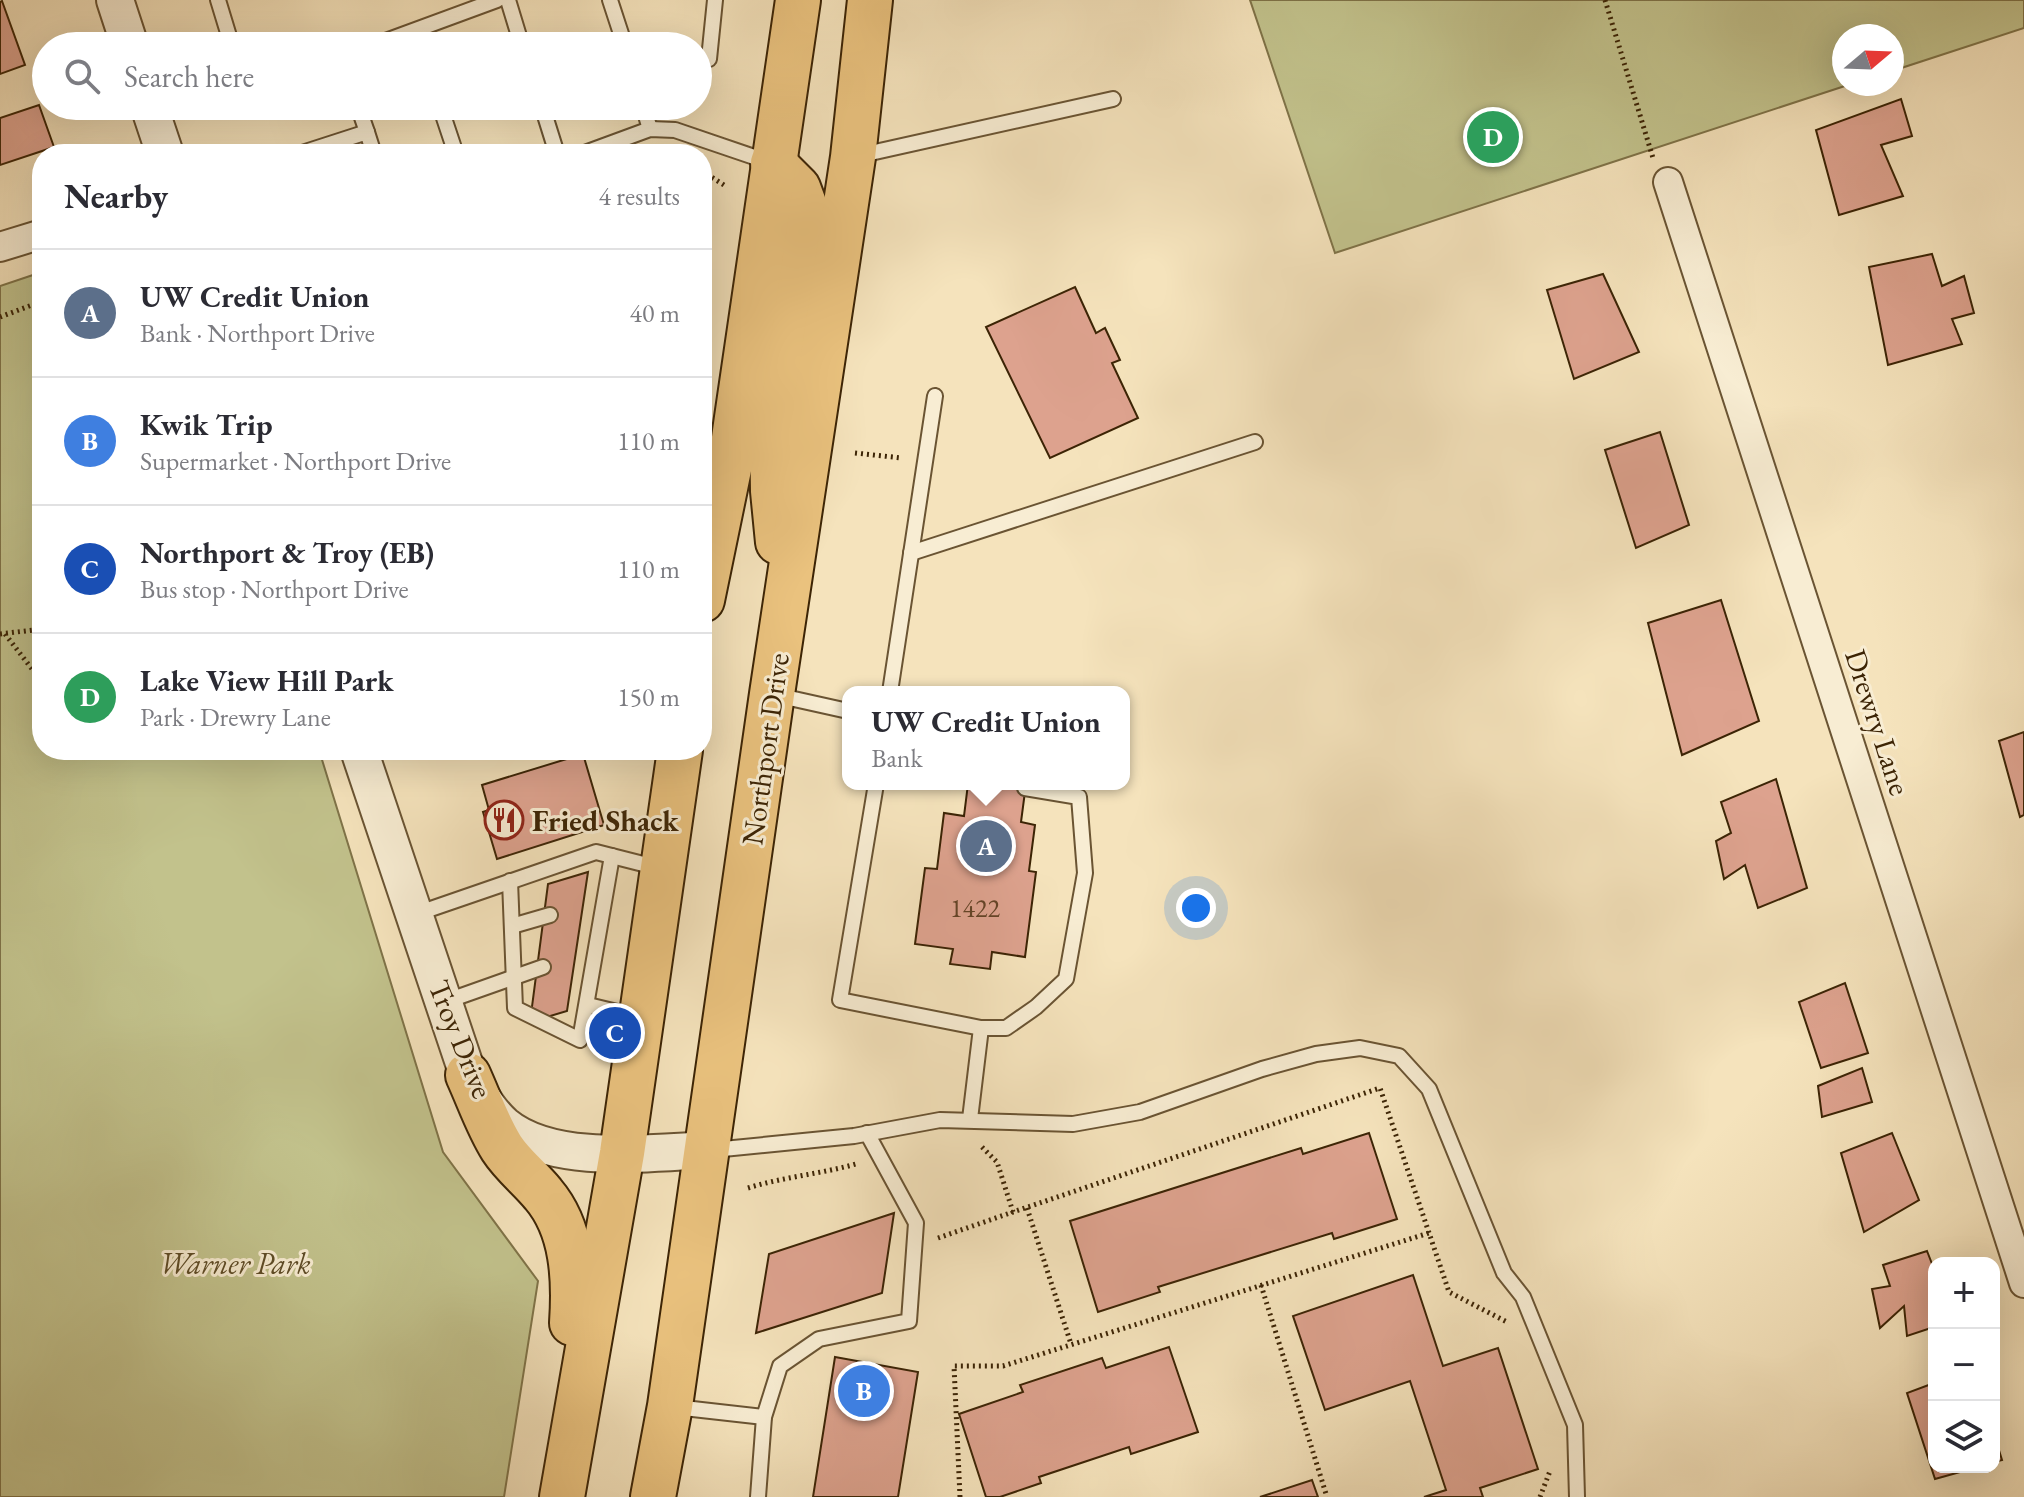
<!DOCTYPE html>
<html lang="en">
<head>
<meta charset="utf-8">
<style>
  :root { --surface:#fff; --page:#f7f7f7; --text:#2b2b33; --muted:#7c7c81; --line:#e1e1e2; --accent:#8f2418 }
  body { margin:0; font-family:"EB Garamond",serif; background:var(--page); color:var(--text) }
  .controls { position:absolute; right:24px; bottom:24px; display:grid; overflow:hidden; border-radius:16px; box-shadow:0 8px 32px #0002 }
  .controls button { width:72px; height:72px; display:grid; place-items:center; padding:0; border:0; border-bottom:2px solid var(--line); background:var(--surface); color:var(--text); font:40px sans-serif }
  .compass { position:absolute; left:1832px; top:24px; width:72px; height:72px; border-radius:50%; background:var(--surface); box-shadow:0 8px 32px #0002; rotate:71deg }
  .you { position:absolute; left:1196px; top:908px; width:28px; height:28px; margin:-20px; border:6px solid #fff; border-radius:50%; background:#1a73e8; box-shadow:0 0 0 12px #1a73e833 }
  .badge { display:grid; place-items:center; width:52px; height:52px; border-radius:50%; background:var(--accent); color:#fff; font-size:26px; font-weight:700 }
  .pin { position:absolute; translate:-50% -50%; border:4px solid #fff; box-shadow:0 2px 8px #0006 }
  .popup { position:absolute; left:842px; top:686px; width:288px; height:104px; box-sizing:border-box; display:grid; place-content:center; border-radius:16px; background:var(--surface); filter:drop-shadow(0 2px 6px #0005); font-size:26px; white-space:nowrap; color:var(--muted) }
  .popup b { font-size:30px; color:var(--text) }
  .popup::after { content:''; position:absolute; left:50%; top:100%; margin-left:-16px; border:16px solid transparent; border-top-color:var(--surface) }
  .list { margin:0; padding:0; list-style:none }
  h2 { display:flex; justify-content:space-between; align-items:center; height:104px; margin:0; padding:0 32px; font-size:34px }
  h2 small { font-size:26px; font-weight:400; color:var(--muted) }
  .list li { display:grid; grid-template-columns:52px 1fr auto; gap:24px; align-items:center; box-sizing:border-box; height:128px; padding:0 32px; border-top:2px solid var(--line) }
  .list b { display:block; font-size:30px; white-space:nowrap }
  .list p { margin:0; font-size:26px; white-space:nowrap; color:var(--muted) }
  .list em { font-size:26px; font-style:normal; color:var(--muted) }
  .icon { flex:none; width:44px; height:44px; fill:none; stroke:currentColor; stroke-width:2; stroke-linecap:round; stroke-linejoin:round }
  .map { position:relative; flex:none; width:2024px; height:1497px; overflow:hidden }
  .search { position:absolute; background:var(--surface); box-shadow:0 8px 32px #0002; left:32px; top:32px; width:680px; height:88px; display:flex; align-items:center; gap:20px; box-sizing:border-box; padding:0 28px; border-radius:44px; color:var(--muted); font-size:30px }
  .panel { position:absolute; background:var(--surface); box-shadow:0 8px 32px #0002; left:32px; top:144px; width:680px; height:616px; border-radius:32px }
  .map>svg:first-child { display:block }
  .green { fill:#c2c28c; stroke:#7f7348; stroke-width:2 }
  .building { fill:#dda28e; stroke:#3c2405; stroke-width:2 }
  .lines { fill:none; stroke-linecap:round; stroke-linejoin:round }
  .service-casing { stroke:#6a5433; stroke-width:18 }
  .minor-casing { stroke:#6a5433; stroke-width:32 }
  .tertiary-casing { stroke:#6a5433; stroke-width:40 }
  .primary-casing { stroke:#3c2405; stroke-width:48 }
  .path { stroke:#3c2405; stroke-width:5; stroke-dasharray:2 4; stroke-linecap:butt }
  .service { stroke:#f8edd3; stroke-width:14 }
  .minor { stroke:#f8edd3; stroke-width:28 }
  .tertiary { stroke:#f8edd3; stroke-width:36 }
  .primary { stroke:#eac27e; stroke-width:44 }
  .labels { text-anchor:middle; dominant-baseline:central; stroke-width:6; stroke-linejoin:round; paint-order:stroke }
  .number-label { font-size:26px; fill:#644427 }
  .street-label { font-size:30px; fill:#3c2405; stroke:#f8edd3 }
  .poi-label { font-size:30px; font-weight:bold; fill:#3c2405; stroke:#f8edd3; text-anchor:start }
  .park-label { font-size:30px; font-style:italic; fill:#5e4c27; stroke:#f8edd3 }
</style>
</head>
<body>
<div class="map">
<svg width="2024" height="1497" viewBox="0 0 2024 1497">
  <rect width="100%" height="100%" fill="#f5e3bc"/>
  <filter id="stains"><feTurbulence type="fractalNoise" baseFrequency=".0025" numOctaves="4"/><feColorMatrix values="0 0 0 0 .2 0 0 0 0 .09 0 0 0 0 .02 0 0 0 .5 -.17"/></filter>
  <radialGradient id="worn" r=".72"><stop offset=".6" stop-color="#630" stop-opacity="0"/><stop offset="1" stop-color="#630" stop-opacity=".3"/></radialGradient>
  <g class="green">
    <polygon points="1250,0 2024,0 2024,28 1892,71 1892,36 1844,36 1844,84 1851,84 1335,253"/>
    <polygon points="42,272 42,750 319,750 443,1152 538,1281 504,1497 0,1497 0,286"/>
  </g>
  <g class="building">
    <polygon points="2,1 25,65 0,74 0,2"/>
    <polygon points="1901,99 1912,136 1881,145 1903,196 1839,215 1816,130"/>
    <polygon points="39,105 54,147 0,165 0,118"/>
    <polygon points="1932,254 1942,286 1964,276 1974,313 1952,319 1962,344 1888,365 1869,267"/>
    <polygon points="1603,274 1639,352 1574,379 1547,290"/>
    <polygon points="1075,287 1096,333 1105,328 1120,360 1112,363 1138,418 1050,458 986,327"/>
    <polygon points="1660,432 1689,525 1636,548 1605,450"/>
    <polygon points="1721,600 1759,721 1682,755 1648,623"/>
    <polygon points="2024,732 2024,815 2020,817 1999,741"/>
    <polygon points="583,754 604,825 497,859 483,812 489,810 482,785"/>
    <polygon points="1776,779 1807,888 1758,908 1745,865 1724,879 1716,841 1731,833 1721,802"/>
    <polygon points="968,784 1026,784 1021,822 1035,825 1029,871 1036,872 1025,957 992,952 990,969 950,964 953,949 915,944 925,868 937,869 944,813 964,816"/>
    <polygon points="588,872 567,1011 530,1022 548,884"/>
    <polygon points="1845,983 1868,1053 1821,1068 1799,1002"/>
    <polygon points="1862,1068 1872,1102 1822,1117 1818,1086"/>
    <polygon points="1369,1133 1397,1219 1334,1239 1332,1233 1158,1287 1160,1292 1098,1312 1070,1221 1301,1148 1303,1154"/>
    <polygon points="1892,1133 1919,1200 1864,1232 1841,1153"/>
    <polygon points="894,1213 882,1293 756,1333 769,1254"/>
    <polygon points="1927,1251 1934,1269 1934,1327 1907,1336 1904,1306 1880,1328 1872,1289 1890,1286 1883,1265"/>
    <polygon points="1413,1275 1443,1366 1498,1348 1538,1469 1480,1488 1483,1497 1424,1497 1446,1490 1410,1381 1325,1410 1293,1316"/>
    <polygon points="1169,1347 1198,1432 1131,1454 1129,1447 1039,1477 1041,1483 1000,1497 986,1497 959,1414 1023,1392 1020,1385 1102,1358 1106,1368"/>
    <polygon points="835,1357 918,1372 898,1497 813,1497"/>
    <polygon points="1934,1383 1934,1467 1978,1467 1935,1479 1907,1393"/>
    <polygon points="1994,1434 2002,1460 1994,1462"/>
    <polygon points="1312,1480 1318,1497 1260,1497"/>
  </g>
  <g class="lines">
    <defs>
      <g id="service">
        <polyline points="218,0 232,46"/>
        <polyline points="508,0 522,46"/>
        <polyline points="610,0 625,46"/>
        <polyline points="372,46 497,0"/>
        <polyline points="709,59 715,0"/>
        <polyline points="358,106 367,132"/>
        <polyline points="440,106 456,154"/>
        <polyline points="542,106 557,154"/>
        <polyline points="643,106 650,129"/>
        <polyline points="299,154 367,132 374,154"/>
        <polyline points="582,154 650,129 675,130 769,162"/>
        <polyline points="857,156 1113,99"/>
        <polyline points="702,447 727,457"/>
        <polyline points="911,553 1255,442"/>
        <polyline points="890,692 935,396"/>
        <polyline points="776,695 848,711"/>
        <polyline points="876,784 840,1000 981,1028 970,1119"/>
        <polyline points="510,881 515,1008 580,1040 612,856"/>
        <polyline points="416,914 596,852 659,868"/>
        <polyline points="512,926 550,915"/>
        <polyline points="444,1002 543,967"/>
        <polyline points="588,1005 638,1017"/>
        <polyline points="981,1028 1006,1028 1036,1007 1066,979 1085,873 1079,797 1025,788"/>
        <polyline points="713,1150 854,1136 940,1120 1073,1124 1140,1112 1262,1069 1316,1054 1360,1048 1399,1056 1429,1089 1504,1273 1523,1297 1575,1425 1577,1497"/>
        <polyline points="675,1407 764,1417"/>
        <polyline points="758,1497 764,1417 780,1366 819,1339 909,1321 916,1223 867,1133"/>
      </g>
      <g id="minor">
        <polyline points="1668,182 2024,1283"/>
        <polyline points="0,247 42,234"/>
      </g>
      <g id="tertiary">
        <polyline points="115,0 130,46"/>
        <polyline points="149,106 165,154"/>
        <path d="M359,750l109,325c11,18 20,36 36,50 48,40 144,28 203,25"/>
      </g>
      <g id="primary">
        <polyline points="773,163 798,188 804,204 772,430 773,491 778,542"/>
        <polyline points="702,600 731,459 798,0"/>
        <path d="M468,1075c11,24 20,51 34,73 11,17 28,30 41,46 30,35 32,85 29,129"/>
        <polyline points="562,1497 622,1153 680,750"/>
        <polyline points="653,1497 670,1406 772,694 853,157 870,0"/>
      </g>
    </defs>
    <use href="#service" class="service-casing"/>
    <use href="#minor" class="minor-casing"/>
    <use href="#tertiary" class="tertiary-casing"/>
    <use href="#primary" class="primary-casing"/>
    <g class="path">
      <polyline points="1605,0 1653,158"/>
      <polyline points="702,171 727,187"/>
      <polyline points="0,317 32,305 42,298"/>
      <polyline points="855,453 902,458"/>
      <polyline points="0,634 42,629"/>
      <polyline points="5,634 42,682"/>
      <polyline points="982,1147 997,1162 1013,1212 1380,1088 1449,1292 1507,1322"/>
      <path d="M748,1188c35,-11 72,-14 108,-24"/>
      <polyline points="1027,1208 1071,1344"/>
      <polyline points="938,1238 1013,1212"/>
      <polyline points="1261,1285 1327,1497"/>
      <polyline points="960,1497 954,1366 1003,1366 1429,1233"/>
      <polyline points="1540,1497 1550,1471"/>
    </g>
    <use href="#service" class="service"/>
    <use href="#minor" class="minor"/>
    <use href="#tertiary" class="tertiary"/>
    <use href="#primary" class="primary"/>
  </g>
  <defs>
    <symbol id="restaurant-ring" viewBox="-11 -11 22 22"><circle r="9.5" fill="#f8edd3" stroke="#8f2418" stroke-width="1.5"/><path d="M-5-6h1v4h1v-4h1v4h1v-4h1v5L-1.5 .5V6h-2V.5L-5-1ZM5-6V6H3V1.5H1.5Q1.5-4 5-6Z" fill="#8f2418"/></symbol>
  </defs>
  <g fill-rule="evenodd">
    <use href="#restaurant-ring" x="482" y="798" width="44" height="44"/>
  </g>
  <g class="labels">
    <g class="number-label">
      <text x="975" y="908">1422</text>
    </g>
    <g class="street-label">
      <text transform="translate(1878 722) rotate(72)">Drewry Lane</text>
      <text transform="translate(765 749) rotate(-82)">Northport Drive</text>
      <text transform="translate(461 1039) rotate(68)">Troy Drive</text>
    </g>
    <g class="poi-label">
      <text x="532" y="820">Fried Shack</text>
    </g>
    <g class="park-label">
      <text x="235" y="1263">Warner Park</text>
    </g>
  </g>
  <rect width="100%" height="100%" filter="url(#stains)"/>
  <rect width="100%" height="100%" fill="url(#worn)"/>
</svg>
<div class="controls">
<button>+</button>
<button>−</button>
<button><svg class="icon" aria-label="layers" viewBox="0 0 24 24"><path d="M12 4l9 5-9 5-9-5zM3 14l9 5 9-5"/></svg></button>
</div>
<svg class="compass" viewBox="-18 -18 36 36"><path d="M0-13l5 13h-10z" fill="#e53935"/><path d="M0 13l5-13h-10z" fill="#7c7c81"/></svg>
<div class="you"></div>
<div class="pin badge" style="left:986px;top:846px;background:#5c6f8a">A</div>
<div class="popup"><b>UW Credit Union</b>Bank</div>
<div class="pin badge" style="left:864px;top:1391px;background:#3f7fe0">B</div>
<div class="pin badge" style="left:615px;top:1033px;background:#1a4fb4">C</div>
<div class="pin badge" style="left:1493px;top:137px;background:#2e9e5b">D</div>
<div class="search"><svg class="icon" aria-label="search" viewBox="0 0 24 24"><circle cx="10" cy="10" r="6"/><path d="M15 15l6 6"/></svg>Search here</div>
<section class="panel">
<h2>Nearby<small>4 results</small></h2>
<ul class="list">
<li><span class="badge" style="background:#5c6f8a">A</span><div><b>UW Credit Union</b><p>Bank · Northport Drive</p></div><em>40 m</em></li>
<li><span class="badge" style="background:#3f7fe0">B</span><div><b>Kwik Trip</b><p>Supermarket · Northport Drive</p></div><em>110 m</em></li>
<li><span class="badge" style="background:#1a4fb4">C</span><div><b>Northport &amp; Troy (EB)</b><p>Bus stop · Northport Drive</p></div><em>110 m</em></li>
<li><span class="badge" style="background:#2e9e5b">D</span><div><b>Lake View Hill Park</b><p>Park · Drewry Lane</p></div><em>150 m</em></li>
</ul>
</section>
</div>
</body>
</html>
